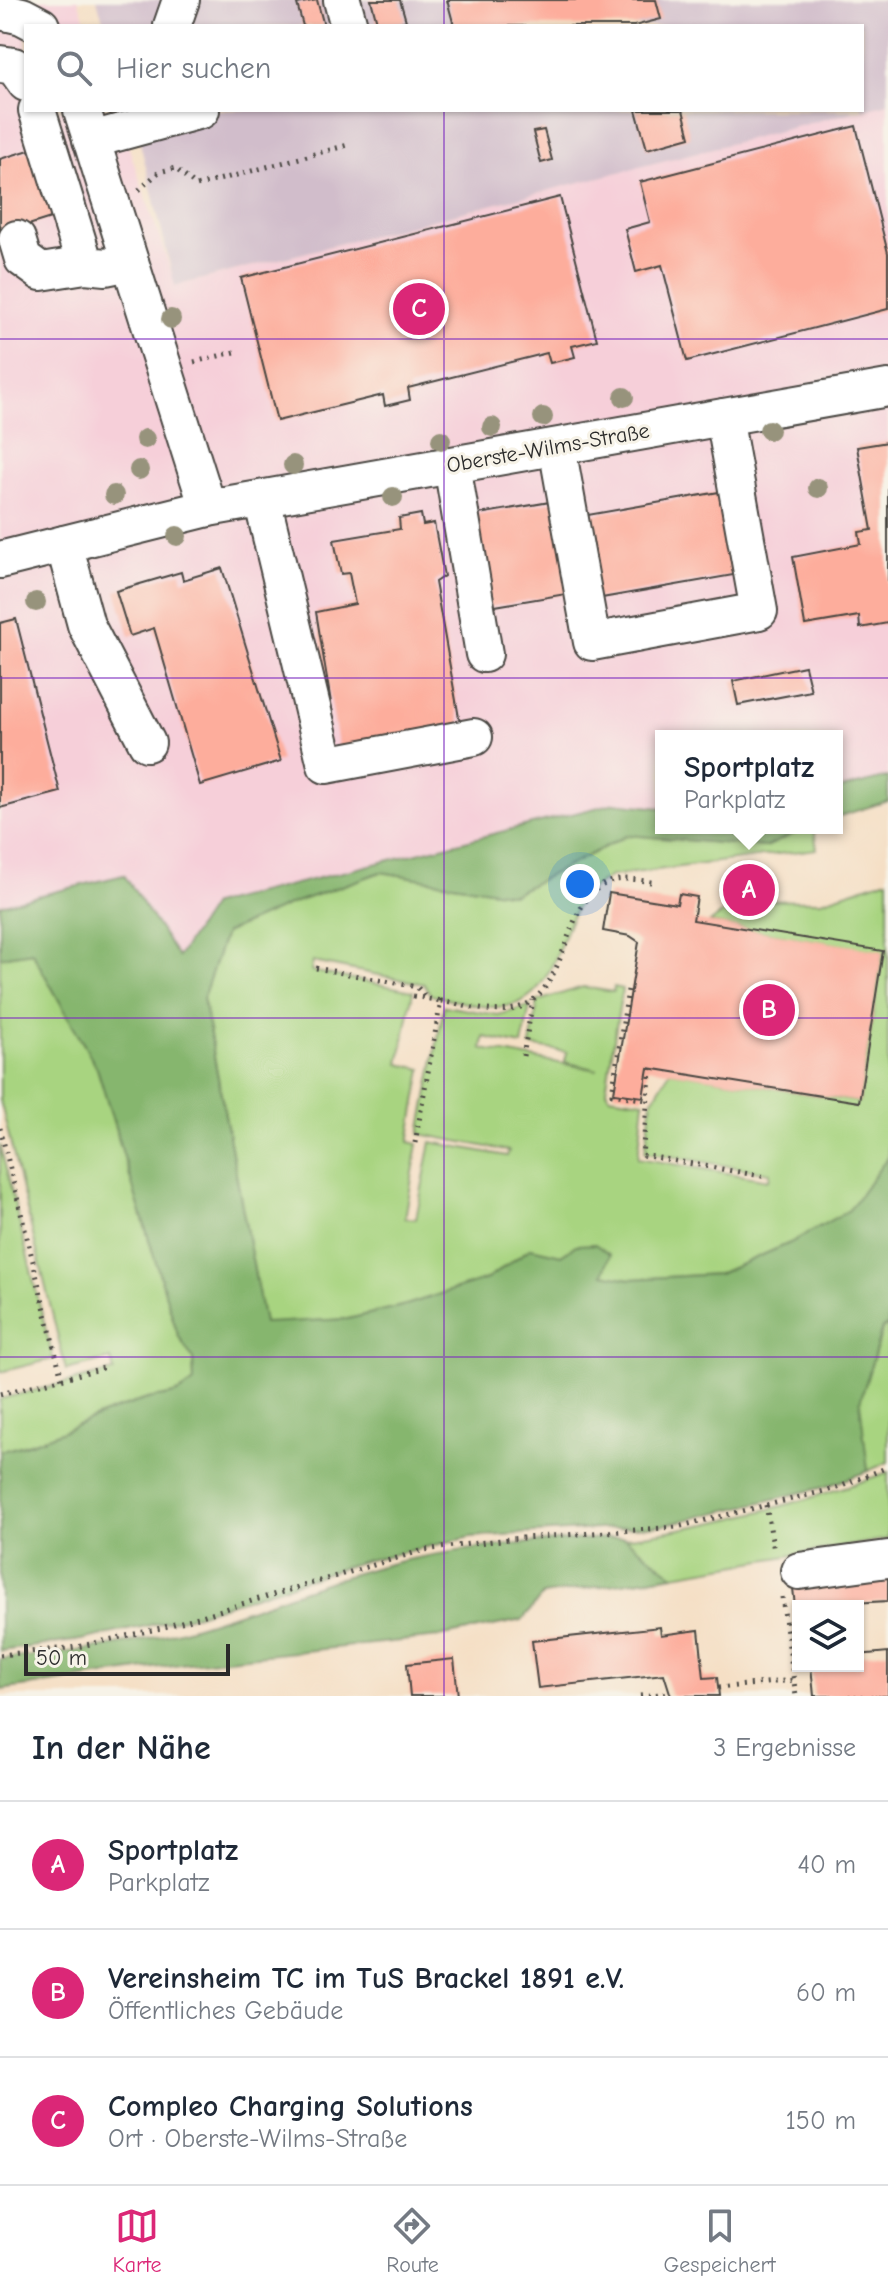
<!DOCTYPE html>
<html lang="de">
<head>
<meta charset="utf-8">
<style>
  :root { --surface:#fff; --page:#f6f6f7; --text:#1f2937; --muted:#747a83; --line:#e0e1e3; --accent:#db2777 }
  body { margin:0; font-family:"Comic Neue",sans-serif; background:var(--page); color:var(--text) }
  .controls { position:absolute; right:24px; bottom:24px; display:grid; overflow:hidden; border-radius:0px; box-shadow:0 2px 6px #0004 }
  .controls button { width:72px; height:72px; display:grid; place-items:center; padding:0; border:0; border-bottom:2px solid var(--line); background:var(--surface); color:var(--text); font:40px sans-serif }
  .scale { position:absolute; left:24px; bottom:20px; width:206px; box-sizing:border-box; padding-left:8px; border:4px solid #2b2b2b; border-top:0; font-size:22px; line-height:28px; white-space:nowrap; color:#2b2b2b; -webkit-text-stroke:6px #f7f3e8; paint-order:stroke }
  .you { position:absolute; left:580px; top:884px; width:28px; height:28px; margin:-20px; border:6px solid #fff; border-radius:50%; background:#1a73e8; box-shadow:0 0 0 12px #1a73e833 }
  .badge { display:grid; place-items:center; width:52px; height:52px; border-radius:50%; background:var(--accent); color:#fff; font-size:26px; font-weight:700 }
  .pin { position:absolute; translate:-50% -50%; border:4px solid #fff; box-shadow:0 2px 8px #0006 }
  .popup { position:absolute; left:655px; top:730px; width:188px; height:104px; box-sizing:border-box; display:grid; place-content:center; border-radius:0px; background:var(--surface); filter:drop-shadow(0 2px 6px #0005); font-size:26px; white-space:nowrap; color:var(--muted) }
  .popup b { font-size:30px; color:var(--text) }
  .popup::after { content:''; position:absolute; left:50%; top:100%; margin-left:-16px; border:16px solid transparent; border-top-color:var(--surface) }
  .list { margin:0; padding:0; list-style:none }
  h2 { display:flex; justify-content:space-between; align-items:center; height:104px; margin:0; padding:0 32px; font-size:34px }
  h2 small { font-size:26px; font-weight:400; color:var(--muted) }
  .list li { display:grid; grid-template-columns:52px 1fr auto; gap:24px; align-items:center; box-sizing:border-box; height:128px; padding:0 32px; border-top:2px solid var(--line) }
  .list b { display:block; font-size:30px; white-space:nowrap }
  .list p { margin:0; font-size:26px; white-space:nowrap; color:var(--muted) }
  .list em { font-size:26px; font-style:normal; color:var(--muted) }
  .icon { flex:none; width:44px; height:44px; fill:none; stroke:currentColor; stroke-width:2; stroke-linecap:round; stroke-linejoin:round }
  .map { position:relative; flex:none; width:888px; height:1696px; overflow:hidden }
  .search { position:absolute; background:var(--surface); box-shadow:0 2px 6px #0004; left:24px; right:24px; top:24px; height:88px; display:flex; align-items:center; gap:20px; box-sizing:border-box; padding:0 28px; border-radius:0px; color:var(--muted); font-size:30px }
  .sheet { height:488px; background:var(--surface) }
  nav { display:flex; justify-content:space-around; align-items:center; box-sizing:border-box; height:112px; border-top:2px solid var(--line); background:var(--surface); font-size:22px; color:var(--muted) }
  nav a { display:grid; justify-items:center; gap:4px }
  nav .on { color:var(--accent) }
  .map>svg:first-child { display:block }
  .built { fill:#f6cfd9 }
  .industrial { fill:#d1bdcb }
  .green { fill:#a8d480; stroke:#6a8056; stroke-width:2 }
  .forest { fill:#86b66e; stroke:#58704c; stroke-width:2 }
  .building { fill:#fdad9c }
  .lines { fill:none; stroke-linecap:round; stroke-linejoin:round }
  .minor-casing { stroke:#494642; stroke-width:40 }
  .path { stroke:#494642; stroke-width:5; stroke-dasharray:2 6; stroke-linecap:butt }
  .minor { stroke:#fff; stroke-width:36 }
  .tree { fill:#97937c }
  .grid { fill:none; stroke:#7b2cbf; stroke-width:2; stroke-opacity:0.55 }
  .labels { text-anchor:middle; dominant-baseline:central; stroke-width:6; stroke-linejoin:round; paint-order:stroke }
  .street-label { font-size:22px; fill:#2b2b2b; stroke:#f7f3e8 }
</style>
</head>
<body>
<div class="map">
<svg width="888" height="1696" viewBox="0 0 888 1696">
  <rect width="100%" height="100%" fill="#f7f3e8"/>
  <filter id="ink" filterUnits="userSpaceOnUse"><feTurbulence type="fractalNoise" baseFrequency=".0125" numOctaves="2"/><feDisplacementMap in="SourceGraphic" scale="16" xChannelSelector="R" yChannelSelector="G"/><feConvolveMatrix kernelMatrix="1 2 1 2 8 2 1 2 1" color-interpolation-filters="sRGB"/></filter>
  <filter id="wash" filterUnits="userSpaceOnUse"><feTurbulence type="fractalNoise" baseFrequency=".006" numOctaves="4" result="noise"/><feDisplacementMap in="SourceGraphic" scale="32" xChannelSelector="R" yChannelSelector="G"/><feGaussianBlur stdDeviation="1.8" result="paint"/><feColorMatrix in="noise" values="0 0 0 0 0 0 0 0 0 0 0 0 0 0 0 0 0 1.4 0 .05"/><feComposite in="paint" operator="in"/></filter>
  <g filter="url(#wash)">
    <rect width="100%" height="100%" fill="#f5dfc5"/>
    <polygon class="built" points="0,0 78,0 87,26 26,26 26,110 116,110 176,286 888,103 888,777 837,790 837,736 661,736 661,808 614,803 212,905 178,958 124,875 0,905"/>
    <polygon class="industrial" points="97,0 888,0 888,103 175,286 132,110 862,110 862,26 105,26"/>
    <g class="green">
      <path d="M806,828h12l-4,2 3,19 -206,27c-10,6 -22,13 -30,23 -24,36 -26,105 -82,108 -22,1 -47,-8 -68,-12l-7,-11 -111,-22 -2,9 102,20 -14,73 23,5 -13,73 9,2 -13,74 11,1 15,-77 76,14 2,-5 -89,-17 24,-128 54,9 32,-9 -8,39 -38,-8 -2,12 116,21 -33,-8 2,-10 -37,-6 8,-45 45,-14 30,5 1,-5 8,2 -16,101 3,6 35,5 -6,57 131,22 1,-7 -125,-21 7,-51 18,-30 189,31 24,-150 -173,-29 14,-11 1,-12 96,1 67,-22v278l-39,53 -59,33 -72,31 -87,5 -28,-4 -27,-30 -15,10 -30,-7 -44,31 -81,26 -58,14 -84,5 -61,-327 22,-64 68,-30 88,-31 132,22 115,-59 138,12z"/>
      <path d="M32,952l65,116 81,267 15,24 1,23c-20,16 -24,12 -46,17 -50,13 -94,41 -148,52v-52l114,-28 -3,-12 -45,11 -66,-270v-143z"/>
      <polygon points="0,1145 53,1359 0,1372"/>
      <polygon points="888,1326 888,1462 868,1471 859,1402 883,1328"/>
      <path d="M888,1472v67l-214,36 -50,-37c91,-12 177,-34 264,-66z"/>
    </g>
    <g class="forest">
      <polygon points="888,777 888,801 837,817 837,790"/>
      <path d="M615,803l46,5v20h145l-40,19 -138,-12 -115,59 -132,-22 -88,31 -68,30 -22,65 61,325 84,-4 58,-14 81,-26 44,-31 30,7 15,-10 19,-1 15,11 -7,19 28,5 88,-5 71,-31 59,-33 39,-53v169l-6,2 -22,74 8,69 -43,16 -161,38 -193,12 -107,24 -176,56 -107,23 -81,11v-200c55,-11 98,-39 148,-52 22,-5 27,-1 46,-17l-1,-23 -15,-24 -81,-267 -65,-116 -32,5v-52l124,-30 54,82 34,-52z"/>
      <path d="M624,1537l50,38 -131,20 -21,25 -83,17 -251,26 -188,27v-31c57,-5 113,-11 168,-25 81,-21 157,-56 238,-74 72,-15 144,-19 218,-23z"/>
    </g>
    <g id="blocks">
      <g class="building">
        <polygon points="317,0 324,26 303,26 297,4"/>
        <polygon points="371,0 400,0 406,21 378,26"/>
        <polygon points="447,0 656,0 661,19 634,26 454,26"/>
        <polygon points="636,110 683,110 690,137 647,149"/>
        <polygon points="856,126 888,253 888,309 687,361 662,265 636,272 625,229 650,222 640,182"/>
        <polygon points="544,130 552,160 541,163 533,132"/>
        <polygon points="36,148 57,216 0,234 0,159"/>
        <polygon points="560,197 597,340 572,346 575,357 550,363 547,353 408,388 410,400 385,406 383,395 277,421 241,278"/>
        <polygon points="888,442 888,623 860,628 859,616 805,625 793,557 861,544 859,532 872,530 857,447"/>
        <polygon points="725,491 739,574 596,599 582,516"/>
        <polygon points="556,501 572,593 489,607 473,515"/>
        <polygon points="421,514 423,525 434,523 444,576 435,582 461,729 339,751 316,612 355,604 349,573 341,574 334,540 400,529 399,518"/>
        <polygon points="222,568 281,761 200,785 154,628 130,636 116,591 181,572 183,580"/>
        <polygon points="16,619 60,792 0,808 0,623"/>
        <polygon points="805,666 811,691 738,705 733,681"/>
        <polygon points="609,893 677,904 679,894 697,897 693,920 883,951 859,1102 648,1068 643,1097 614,1093 639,942 630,936 603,931"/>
        <polygon points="888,1577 888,1601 798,1606 796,1616 793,1588"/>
        <polygon points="660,1627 661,1635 699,1630 704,1678 717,1677 719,1696 671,1696 664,1674 538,1688 532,1641"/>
        <polygon points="888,1652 888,1696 814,1696 811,1666 858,1666 858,1655"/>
        <polygon points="454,1659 458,1696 410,1696 407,1664"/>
      </g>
    </g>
  </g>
  <g filter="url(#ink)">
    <use href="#blocks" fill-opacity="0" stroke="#494642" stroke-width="2"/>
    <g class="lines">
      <defs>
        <g id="minor">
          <polyline points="342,0 349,26"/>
          <polyline points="0,11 22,16 41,26"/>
          <polyline points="172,26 181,0"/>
          <polyline points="0,64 14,66 26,83"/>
          <polyline points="37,110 85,265 106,267 130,262"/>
          <polyline points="91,140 201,110"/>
          <polyline points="17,239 23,259 41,272 85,265"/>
          <polyline points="557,447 592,642 759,611 724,417"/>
          <polyline points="452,465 484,654"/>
          <polyline points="262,499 326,765 474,737"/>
          <polyline points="208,508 888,388"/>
          <polyline points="64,544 86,625 147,743"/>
          <polyline points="0,560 208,508 82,110"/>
          <polyline points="799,1571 888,1559"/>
        </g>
      </defs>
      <use href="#minor" class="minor-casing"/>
      <g class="path">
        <polyline points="139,190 159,172 175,168 196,186 348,145"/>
        <polyline points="194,362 239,351"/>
        <polyline points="316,968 417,987 428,999"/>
        <polyline points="628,990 612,1094 647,1100"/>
        <polyline points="413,996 441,1001"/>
        <polyline points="523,1056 533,1000"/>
        <polyline points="651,1068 642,1155 767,1177"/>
        <polyline points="0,1128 62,1379"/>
        <path d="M415,1143l26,-142c21,4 46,12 68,9 63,-10 49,-107 98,-127 16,-7 33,-3 49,0"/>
        <polyline points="0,1394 108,1367"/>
        <polyline points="766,1505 774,1551"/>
        <polyline points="782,1597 796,1696"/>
        <polyline points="0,1655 77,1647 161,1628 424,1550 509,1539 677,1527 837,1488 888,1467"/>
        <polyline points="718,1688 794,1680"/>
        <polyline points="640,1696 671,1693"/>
      </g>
      <use href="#minor" class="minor"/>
    </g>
    <g class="tree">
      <circle cx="171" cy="319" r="10"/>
      <circle cx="624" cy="397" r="10"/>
      <circle cx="543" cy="417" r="10"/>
      <circle cx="492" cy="427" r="10"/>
      <circle cx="769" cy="430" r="10"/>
      <circle cx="145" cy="439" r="10"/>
      <circle cx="441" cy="440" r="10"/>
      <circle cx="293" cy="465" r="10"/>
      <circle cx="139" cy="470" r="10"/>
      <circle cx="818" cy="488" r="10"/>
      <circle cx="114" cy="495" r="10"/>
      <circle cx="393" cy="497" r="10"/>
      <circle cx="177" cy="536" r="10"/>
      <circle cx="36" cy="602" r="10"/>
    </g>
  </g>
  <path class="grid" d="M444,0v26M444,110v1586M0,339h888M0,678h888M0,1018h888M0,1357h888"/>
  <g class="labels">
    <g class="street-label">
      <text transform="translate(548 448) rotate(-10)">Oberste-Wilms-Straße</text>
    </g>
  </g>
</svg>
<div class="controls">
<button><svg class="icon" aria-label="layers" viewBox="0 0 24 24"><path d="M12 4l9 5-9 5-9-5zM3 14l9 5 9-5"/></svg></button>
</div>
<div class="scale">50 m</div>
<div class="you"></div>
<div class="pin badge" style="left:749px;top:890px">A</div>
<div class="popup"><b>Sportplatz</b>Parkplatz</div>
<div class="pin badge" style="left:769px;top:1010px">B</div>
<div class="pin badge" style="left:419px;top:309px">C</div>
<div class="search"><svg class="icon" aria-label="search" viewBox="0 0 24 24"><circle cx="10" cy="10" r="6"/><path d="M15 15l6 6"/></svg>Hier suchen</div>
</div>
<section class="sheet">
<h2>In der Nähe<small>3 Ergebnisse</small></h2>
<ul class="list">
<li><span class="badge">A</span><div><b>Sportplatz</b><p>Parkplatz</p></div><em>40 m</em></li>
<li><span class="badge">B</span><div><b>Vereinsheim TC im TuS Brackel 1891 e.V.</b><p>Öffentliches Gebäude</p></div><em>60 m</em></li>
<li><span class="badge">C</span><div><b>Compleo Charging Solutions</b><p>Ort · Oberste-Wilms-Straße</p></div><em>150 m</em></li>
</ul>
</section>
<nav>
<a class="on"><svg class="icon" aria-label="map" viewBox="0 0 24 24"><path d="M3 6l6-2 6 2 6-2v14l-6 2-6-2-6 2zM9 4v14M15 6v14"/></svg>Karte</a>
<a><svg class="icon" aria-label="directions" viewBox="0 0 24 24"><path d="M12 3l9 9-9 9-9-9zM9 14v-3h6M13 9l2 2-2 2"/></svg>Route</a>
<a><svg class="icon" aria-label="saved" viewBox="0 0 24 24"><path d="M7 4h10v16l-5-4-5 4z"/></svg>Gespeichert</a>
</nav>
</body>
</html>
